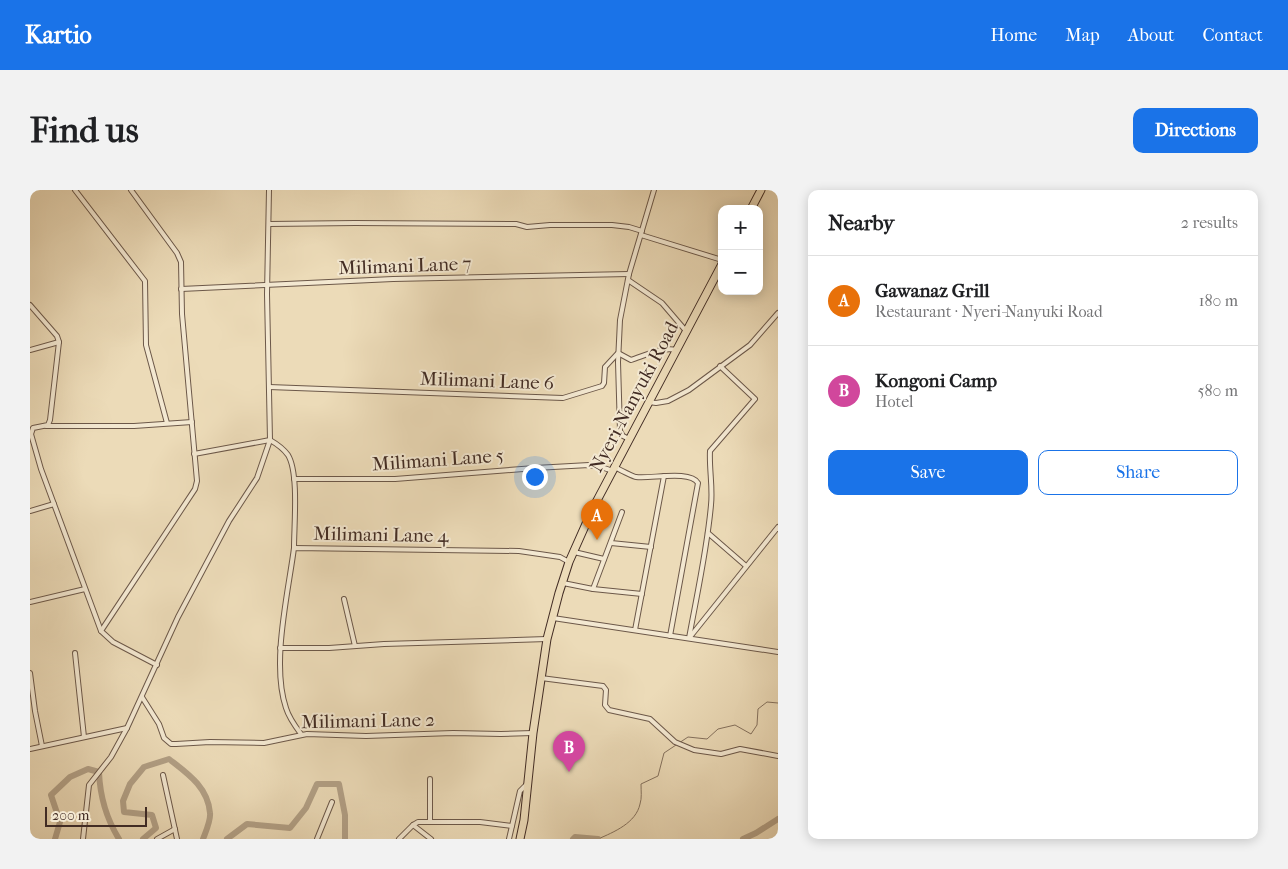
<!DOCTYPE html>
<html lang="en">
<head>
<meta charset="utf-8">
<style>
  :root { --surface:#fff; --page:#f2f2f2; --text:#202124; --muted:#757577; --line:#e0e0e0; --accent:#1a73e8 }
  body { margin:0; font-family:"IM FELL French Canon",serif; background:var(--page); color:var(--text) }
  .controls { position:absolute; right:15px; top:15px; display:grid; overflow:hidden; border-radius:10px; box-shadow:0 2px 12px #0003 }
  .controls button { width:45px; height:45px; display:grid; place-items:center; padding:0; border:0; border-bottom:1px solid var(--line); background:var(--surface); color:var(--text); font:25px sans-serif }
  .scale { position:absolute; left:15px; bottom:12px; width:102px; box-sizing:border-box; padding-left:5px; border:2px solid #422c24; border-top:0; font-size:14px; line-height:18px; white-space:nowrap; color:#422c24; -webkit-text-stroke:4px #f3e8d1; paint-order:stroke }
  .you { position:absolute; left:504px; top:286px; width:18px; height:18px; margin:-12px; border:4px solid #fff; border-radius:50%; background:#1a73e8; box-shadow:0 0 0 8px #1a73e833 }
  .badge { display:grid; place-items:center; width:32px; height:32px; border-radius:50%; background:var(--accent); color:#fff; font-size:16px; font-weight:700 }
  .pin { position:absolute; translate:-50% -41px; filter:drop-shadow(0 1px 2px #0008) }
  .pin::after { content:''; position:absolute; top:26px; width:18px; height:15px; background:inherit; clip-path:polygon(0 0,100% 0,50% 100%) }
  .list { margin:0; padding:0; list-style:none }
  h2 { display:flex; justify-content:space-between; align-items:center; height:65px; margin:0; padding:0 20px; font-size:21px }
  h2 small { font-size:16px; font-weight:400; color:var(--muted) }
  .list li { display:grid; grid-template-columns:32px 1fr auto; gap:15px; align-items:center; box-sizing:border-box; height:90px; padding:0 20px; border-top:1px solid var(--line) }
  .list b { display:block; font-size:19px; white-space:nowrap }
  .list p { margin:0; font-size:16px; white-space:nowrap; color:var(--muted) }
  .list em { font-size:16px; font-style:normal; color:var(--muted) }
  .actions { display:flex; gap:10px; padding:15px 20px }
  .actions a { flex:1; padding:11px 0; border:1px solid var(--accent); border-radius:10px; text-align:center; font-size:18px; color:var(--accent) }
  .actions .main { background:var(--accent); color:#fff }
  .map { position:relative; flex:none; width:748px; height:649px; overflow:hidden; border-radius:10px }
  header { display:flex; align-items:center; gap:30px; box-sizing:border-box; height:70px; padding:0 25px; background:var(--accent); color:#fff }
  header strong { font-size:24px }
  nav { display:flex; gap:28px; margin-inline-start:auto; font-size:18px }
  .intro { display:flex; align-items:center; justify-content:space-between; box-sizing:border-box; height:120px; padding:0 30px }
  h1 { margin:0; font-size:35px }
  .button { padding:12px 22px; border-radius:10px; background:var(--accent); color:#fff; font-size:18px; font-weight:700 }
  main { display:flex; gap:30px; padding:0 30px }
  aside { flex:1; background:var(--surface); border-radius:10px; box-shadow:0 2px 12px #0003 }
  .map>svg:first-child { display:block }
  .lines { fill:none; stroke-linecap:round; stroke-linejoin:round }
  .stream { stroke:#85725f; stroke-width:1 }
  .river { stroke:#b2a086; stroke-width:6 }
  .minor-casing { stroke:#6c5849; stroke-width:6 }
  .trunk-casing { stroke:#422c24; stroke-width:9 }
  .minor { stroke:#f3e8d1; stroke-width:4 }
  .trunk { stroke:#ecdbb8; stroke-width:7 }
  .labels { text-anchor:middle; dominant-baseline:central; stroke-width:4; stroke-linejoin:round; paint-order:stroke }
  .street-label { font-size:19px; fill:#422c24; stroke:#f3e8d1 }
</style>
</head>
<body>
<header>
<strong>Kartio</strong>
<nav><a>Home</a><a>Map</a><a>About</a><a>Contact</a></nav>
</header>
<div class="intro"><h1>Find us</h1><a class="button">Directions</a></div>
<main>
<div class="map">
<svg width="748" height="649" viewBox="0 0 748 649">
  <rect width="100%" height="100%" fill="#ecdbb8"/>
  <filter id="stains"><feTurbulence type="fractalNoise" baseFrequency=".004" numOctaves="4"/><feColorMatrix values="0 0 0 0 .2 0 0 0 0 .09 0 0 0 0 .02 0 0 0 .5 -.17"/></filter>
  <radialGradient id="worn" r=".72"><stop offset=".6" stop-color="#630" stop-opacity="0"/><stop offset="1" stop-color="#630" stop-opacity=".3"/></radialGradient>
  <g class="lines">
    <path class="stream" d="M568,649c16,-7 38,-16 42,-35 2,-6 1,-13 1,-20l17,-8 6,-23 24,-16 19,2 11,-10 17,-4 16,9 6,-9 1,-16 9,-7 11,1"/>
    <g class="river">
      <path d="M25,649l5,-17 -9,-27 19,-18 18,-8 11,3c1,25 7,46 20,67"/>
      <path d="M113,649l13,-11 -4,-13 -28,-3 -1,-11 7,-17 14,-17 25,-8c18,14 39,28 41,54 1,7 -4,18 -7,26"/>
      <polyline points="197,649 217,634 260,638 276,618 287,594 309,594 315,625 315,649"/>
      <polyline points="543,649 545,647 568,649"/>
      <polyline points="713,649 726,643 748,629"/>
    </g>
    <defs>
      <g id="minor">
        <polyline points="45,0 115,91 116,155 137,233"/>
        <polyline points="101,0 147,63 151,72 152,124 167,291 165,299 71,441 83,452 127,475"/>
        <polyline points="239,34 325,33 486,34 497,37 520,35 582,35 599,37 612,41"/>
        <polyline points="611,45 692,70"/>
        <polyline points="598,90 632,113 656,141"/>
        <polyline points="151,99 363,89 599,84"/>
        <polyline points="0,115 27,146 29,152 20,230 18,235 3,238 1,244 11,279 71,441"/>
        <polyline points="0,160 29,152"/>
        <path d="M239,197l294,11 39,-12 2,-3 1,-16 13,-14 13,7c15,-5 30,-13 46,-10"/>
        <polyline points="619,212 626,213 638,211 659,200 720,155 748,123"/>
        <polyline points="16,236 104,236 162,232"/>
        <polyline points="599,249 593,246 590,241 588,172 590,130 599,84 624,0"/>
        <path d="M164,264l76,-14c7,4 13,8 18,15 11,18 6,70 6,93"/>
        <path d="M585,277c3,2 19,10 21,10 15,2 54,-7 62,6l-28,153"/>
        <polyline points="264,289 365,289 505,278 559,275 571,277 583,281"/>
        <polyline points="0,321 24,314"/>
        <polyline points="678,343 716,376"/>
        <polyline points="581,353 621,357"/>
        <polyline points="544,362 574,369"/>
        <polyline points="533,393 563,399 612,404"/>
        <polyline points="563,399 592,322"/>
        <polyline points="314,409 325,456"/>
        <polyline points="0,412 55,399"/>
        <polyline points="523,428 748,462"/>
        <polyline points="605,440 634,286"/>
        <polyline points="660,447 748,337"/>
        <path d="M659,448c8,-44 18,-88 22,-133 2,-18 -2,-36 -1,-54l45,-52 -35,-33"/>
        <polyline points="250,458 299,458 354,454 517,449"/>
        <polyline points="45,463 54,547"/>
        <polyline points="0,483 5,521 12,556"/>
        <polyline points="511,488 573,496 576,500 575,515 579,520 620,529 645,552 664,560 691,564 710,559 748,566"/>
        <polyline points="112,507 129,534 134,548 141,554 146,554 180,552 234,553 277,544 336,546 423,543 471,544 503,543"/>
        <path d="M271,544c-6,-8 -12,-16 -15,-26 -15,-44 2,-114 8,-160l225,3 41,6 9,5"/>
        <polyline points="0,559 97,538"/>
        <polyline points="133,585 147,649"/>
        <polyline points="400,589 400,631"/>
        <polyline points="383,635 401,649"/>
        <polyline points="53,649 59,595 81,567 97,538 148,427 199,331 227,288 240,250 237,104 239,0"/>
        <polyline points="127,649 145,639"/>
        <polyline points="287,649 302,612"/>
        <polyline points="369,649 383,635 388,632 450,632 482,636"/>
        <polyline points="479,649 490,601 496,595"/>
      </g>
      <g id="trunk">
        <polyline points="721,19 731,0"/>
        <polyline points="490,649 494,630 503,543 517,449 529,403 539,372 563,318 692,74"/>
      </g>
    </defs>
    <use href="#minor" class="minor-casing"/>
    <use href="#trunk" class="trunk-casing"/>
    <use href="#minor" class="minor"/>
    <use href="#trunk" class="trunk"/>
  </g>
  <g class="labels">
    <g class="street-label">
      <text transform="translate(375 76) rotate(-2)">Milimani Lane 7</text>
      <text transform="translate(457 191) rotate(2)">Milimani Lane 6</text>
      <text transform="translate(604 207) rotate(-62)">Nyeri-Nanyuki Road</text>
      <text transform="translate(408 270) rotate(-4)">Milimani Lane 5</text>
      <text transform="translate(351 345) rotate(1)">Milimani Lane 4</text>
      <text transform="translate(338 531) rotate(-1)">Milimani Lane 2</text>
    </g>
  </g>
  <rect width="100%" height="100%" filter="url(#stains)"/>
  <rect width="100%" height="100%" fill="url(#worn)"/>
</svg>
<div class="controls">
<button>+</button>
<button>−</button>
</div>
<div class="scale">200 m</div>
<div class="you"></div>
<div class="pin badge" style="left:567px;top:350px;background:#e8710a">A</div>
<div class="pin badge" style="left:539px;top:582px;background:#d1479c">B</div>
</div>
<aside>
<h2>Nearby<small>2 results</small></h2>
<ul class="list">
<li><span class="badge" style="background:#e8710a">A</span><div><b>Gawanaz Grill</b><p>Restaurant · Nyeri-Nanyuki Road</p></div><em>180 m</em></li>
<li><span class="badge" style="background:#d1479c">B</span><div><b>Kongoni Camp</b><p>Hotel</p></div><em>580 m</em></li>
</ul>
<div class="actions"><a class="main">Save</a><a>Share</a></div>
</aside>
</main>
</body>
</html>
